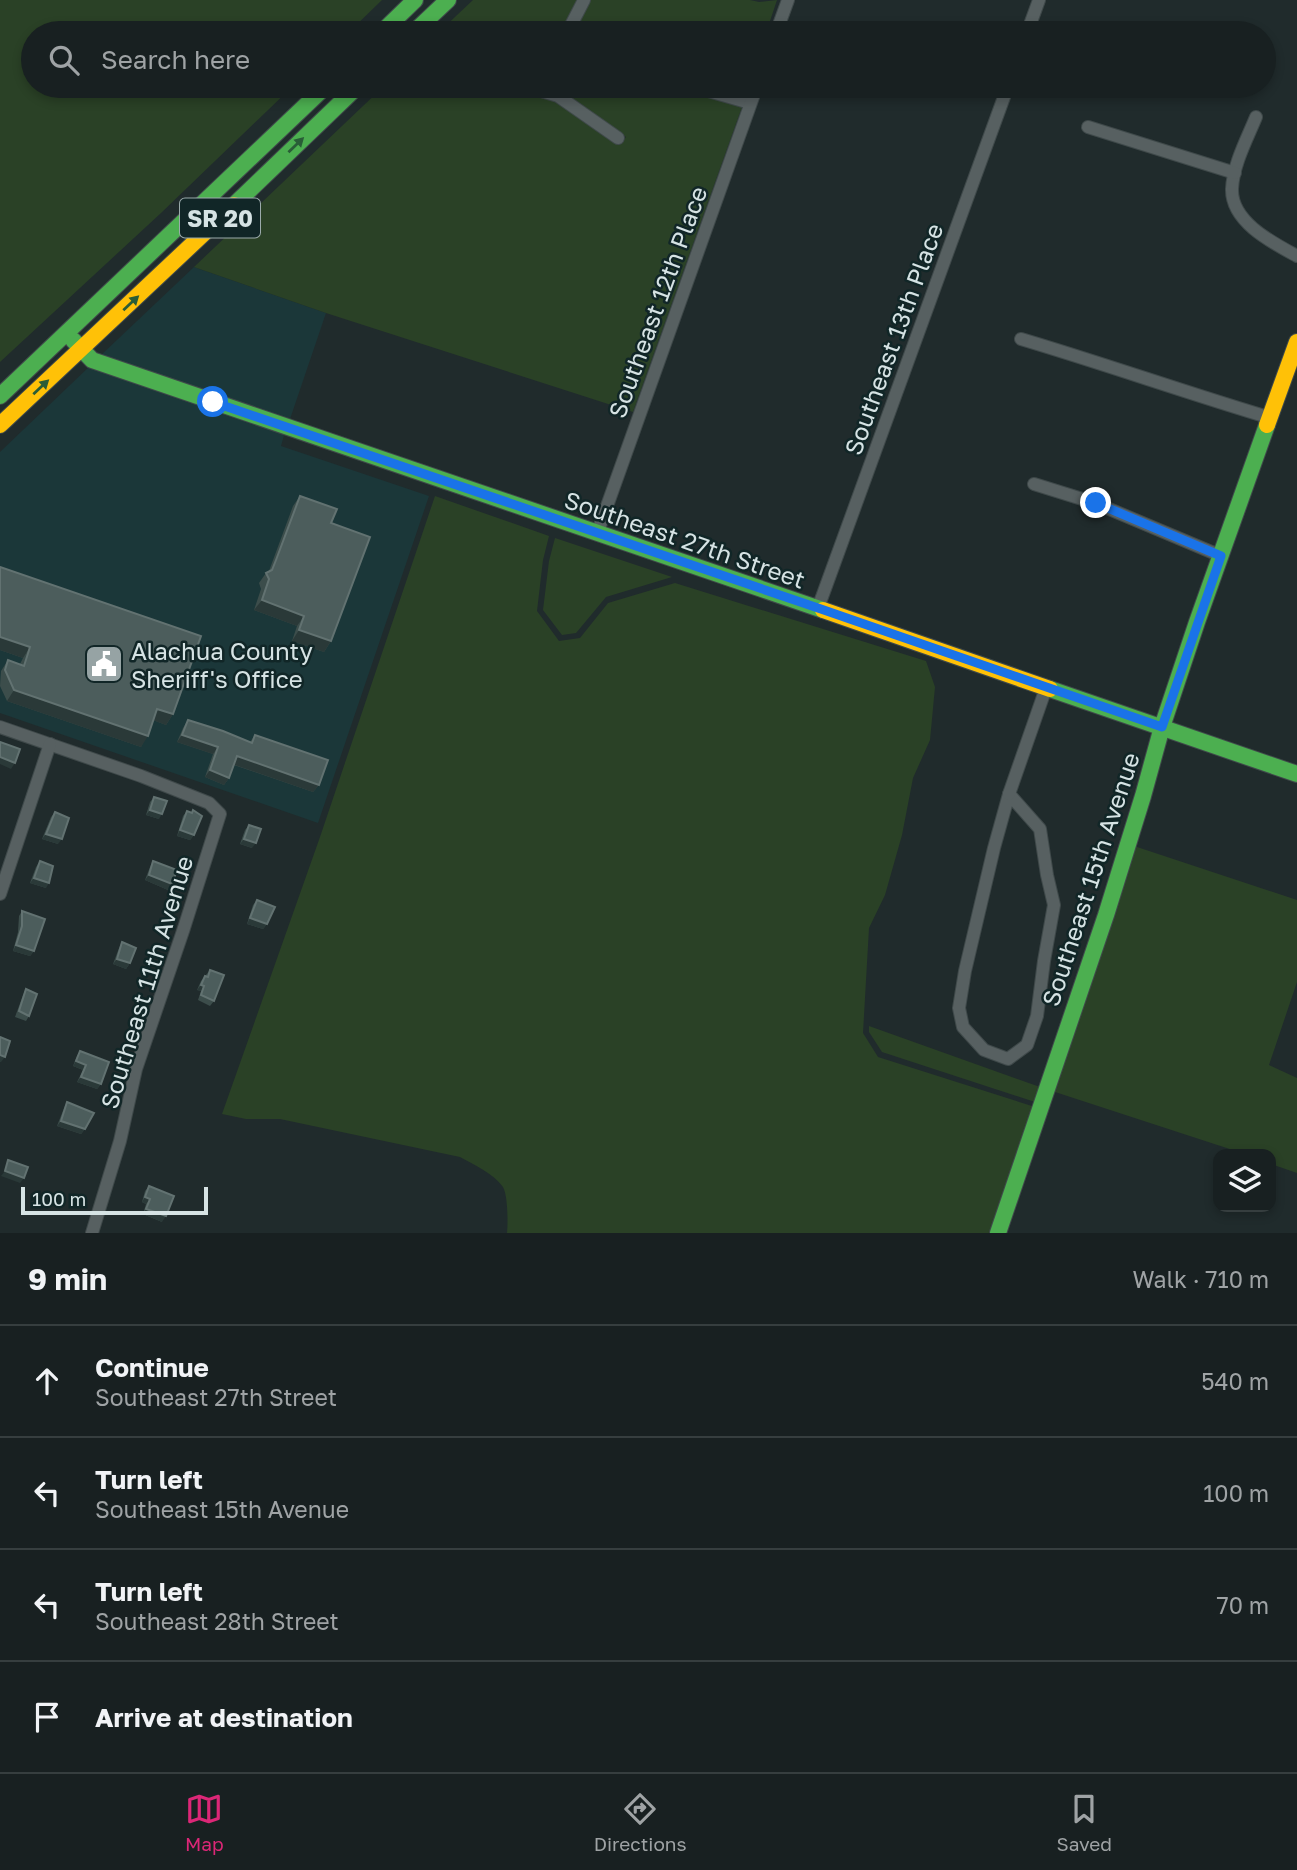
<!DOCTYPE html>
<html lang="en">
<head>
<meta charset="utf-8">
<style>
  :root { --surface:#182021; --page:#252d2e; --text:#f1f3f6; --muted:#9fa3a5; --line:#363e3f; --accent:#db2777 }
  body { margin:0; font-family:"Golos Text",sans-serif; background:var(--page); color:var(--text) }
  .controls { position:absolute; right:21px; bottom:21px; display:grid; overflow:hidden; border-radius:14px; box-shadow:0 4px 10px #0003 }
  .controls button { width:63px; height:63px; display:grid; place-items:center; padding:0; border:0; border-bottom:2px solid var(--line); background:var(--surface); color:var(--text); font:35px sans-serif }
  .scale { position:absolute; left:21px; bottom:18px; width:187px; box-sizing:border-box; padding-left:7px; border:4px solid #d6e3e4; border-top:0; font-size:19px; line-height:24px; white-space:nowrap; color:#d6e3e4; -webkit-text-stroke:5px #112627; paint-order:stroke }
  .stop { position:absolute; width:21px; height:21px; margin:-16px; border:5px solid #1a73e8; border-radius:50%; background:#fff }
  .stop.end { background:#1a73e8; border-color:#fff; box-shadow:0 2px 7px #0008 }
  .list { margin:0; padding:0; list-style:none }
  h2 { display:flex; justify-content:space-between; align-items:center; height:91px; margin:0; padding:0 28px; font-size:30px }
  h2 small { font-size:23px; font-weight:400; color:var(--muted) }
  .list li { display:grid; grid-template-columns:46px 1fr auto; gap:21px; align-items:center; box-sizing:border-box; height:112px; padding:0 28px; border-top:2px solid var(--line) }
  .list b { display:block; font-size:26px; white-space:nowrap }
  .list p { margin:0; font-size:23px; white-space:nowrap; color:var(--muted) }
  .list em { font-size:23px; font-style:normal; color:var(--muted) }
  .icon { flex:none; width:38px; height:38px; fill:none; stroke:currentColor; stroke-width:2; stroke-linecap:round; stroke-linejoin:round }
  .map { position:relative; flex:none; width:1297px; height:1233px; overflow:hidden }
  .search { position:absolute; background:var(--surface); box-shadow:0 4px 10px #0003; left:21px; right:21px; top:21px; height:77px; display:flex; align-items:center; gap:18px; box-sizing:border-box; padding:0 24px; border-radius:38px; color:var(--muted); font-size:26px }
  .sheet { height:539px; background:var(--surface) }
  nav { display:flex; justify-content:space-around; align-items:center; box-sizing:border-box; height:98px; border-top:2px solid var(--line); background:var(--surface); font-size:19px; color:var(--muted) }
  nav a { display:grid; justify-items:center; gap:4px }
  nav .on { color:var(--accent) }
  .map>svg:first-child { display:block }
  .built { fill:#1b3739 }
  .green { fill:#2a4126 }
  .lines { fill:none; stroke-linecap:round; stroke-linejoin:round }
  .street-casing { stroke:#3f494a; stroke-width:14 }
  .fast-casing { stroke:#3f494a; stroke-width:18 }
  .slow-casing { stroke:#3f494a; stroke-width:18 }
  .street { stroke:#576061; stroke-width:12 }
  .fast { stroke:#4caf50; stroke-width:16 }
  .slow { stroke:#ffc107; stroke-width:16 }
  .wall { fill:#3c4d4b }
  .shaded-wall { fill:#2a3938 }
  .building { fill:#4c5d5c; stroke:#627271; stroke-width:2 }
  .oneway { fill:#295d37 }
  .route { stroke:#1a73e8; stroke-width:9 }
  .labels { text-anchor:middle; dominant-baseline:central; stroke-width:5; stroke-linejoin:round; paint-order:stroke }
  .shield { fill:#112627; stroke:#9baaab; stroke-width:2 }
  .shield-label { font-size:23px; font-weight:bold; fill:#d6e3e4 }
  .street-label { font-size:24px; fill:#d6e3e4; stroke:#112627 }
  .poi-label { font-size:24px; fill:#d6e3e4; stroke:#112627; text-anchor:start }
</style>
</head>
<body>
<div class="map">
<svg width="1297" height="1233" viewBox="0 0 1297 1233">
  <rect width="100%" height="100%" fill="#202b2c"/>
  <g class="built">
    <polygon points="194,267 326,313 289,422 99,357"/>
    <polygon points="91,365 285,432 281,446 429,496 318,823 0,713 0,452"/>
  </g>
  <g class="green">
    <polygon points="0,0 382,0 348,33 33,33 33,86 293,86 161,213 0,362"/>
    <polygon points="473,0 577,0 560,33 438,33"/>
    <polygon points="591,0 750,0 759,2 777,0 766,33 574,33"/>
    <polygon points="384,86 533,86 619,145 626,137 581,105 547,87 547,86 671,86 742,107 633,412 326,313 194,267"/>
    <path d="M435,496l114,40 -6,24 -6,51 22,30 21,-3 28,-35 67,-20 251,78 9,26 -5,53 -17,38 -11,57 -17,60 -16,33 -6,105 15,24 157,50 -44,126h-484c1,-10 1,-37 -4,-46 -10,-14 -29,-22 -43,-30l-180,-38h-34l-24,-5 98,-277z"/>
    <polygon points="555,538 672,577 606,597 576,633 562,635 543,610 549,561"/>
    <polygon points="1134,846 1297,900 1297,982 1269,1065 1297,1078 1297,1173 1271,1164 1271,1154 1245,1154 1052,1091"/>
    <polygon points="869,1026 1040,1087 1035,1102 882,1052 869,1032"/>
  </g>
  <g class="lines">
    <defs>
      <g id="street">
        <polyline points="567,33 584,0"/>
        <polyline points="776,33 788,0"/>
        <polyline points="1027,33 1039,0"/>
        <polyline points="540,86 538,90 558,96 618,138"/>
        <polyline points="691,86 750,103"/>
        <path d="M1256,117c-9,22 -23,48 -24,72 -1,33 41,54 65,67"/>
        <polyline points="1088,127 1235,173"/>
        <path d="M1021,339c84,25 166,54 250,79"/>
        <polyline points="1034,484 1095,503 1221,556"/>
        <polyline points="597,534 757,86"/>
        <polyline points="818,608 1008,86"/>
        <polyline points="0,727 141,776 209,803 220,814 184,928 136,1069 120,1141 92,1233"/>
        <polygon points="1009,794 1040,829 1047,875 1054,905 1044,961 1037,1016 1027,1045 1008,1059 984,1050 963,1027 959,1008 965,971 994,848"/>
        <polyline points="1009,794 1046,688"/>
        <polyline points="0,894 50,744"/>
      </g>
      <g id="fast">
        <polyline points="381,33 415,0"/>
        <polyline points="413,33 448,0"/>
        <polyline points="234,205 358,86"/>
        <polyline points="73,340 92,360 823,610"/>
        <polyline points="0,396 326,86"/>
        <polyline points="1050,689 1297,774"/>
        <polyline points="998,1233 1106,915 1143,796 1162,727 1197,622 1267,425"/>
      </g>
      <g id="slow">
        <polyline points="0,425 234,205"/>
        <polyline points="1267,425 1297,342"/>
        <polyline points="823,610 1050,689"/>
      </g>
    </defs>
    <use href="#street" class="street-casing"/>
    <use href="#fast" class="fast-casing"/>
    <use href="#slow" class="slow-casing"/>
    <use href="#street" class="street"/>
    <use href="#fast" class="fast"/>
    <use href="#slow" class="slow"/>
  </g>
  <g class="wall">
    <polygon points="300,496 331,523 331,641 324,652 292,641 297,626 254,610 261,589 259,583 266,573 269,571 293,506"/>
    <polygon points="0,567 173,714 166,725 153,720 141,747 7,701 0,686 1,671 8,660 20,664 23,658 0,650"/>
    <polygon points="188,720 250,742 255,735 319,785 313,792 234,765 229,778 224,785 205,777 213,754 177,742 183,728"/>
    <polygon points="154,797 159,819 146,815 150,802"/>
    <polygon points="193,810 194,835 190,840 177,836 183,816 187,811 192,813"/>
    <polygon points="55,812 58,844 42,839 51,817"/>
    <polygon points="249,825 252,848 240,844 245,830"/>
    <polygon points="40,861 46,888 30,883 36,867"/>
    <polygon points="153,861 172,884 168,890 145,880 150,867"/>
    <polygon points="257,900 267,924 263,929 247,924 253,905"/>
    <polygon points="22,911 34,951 30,956 13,951 18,932 19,916"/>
    <polygon points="122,942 130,963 126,969 113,964 119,948"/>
    <polygon points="210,970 214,1001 210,1006 198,1000 201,991 197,990 201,981"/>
    <polygon points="26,989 29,1016 26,1021 15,1017 23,995"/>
    <polygon points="80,1051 101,1084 97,1089 77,1082 83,1070 73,1066 77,1056"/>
    <polygon points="67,1102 85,1129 81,1134 57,1126 64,1108"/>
    <polygon points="149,1186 162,1222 143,1214 146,1204 142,1202 145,1191"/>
  </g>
  <g class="shaded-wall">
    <polygon points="262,600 304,616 297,626 254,610"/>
    <polygon points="299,630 331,641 324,652 292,641"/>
    <polygon points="0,637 30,647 23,658 0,650"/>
    <polygon points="14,690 148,736 141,747 7,701"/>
    <polygon points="157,709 173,714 166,725 150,719"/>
    <polygon points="182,735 218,747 213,754 177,742"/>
    <polygon points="237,756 319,785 313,792 232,764"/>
    <polygon points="0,757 15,763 11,769 0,764"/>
    <polygon points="210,770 229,778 224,785 205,777"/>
    <polygon points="150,810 162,814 159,819 146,815"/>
    <polygon points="180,830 194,835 190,840 177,836"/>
    <polygon points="46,834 62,839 58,844 42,839"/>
    <polygon points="244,839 256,843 252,848 240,844"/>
    <polygon points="149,875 172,884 168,890 145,880"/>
    <polygon points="34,878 49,883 46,888 30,883"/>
    <polygon points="250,918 267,924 263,929 247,924"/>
    <polygon points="16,945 34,951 30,956 13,951"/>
    <polygon points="117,959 130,963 126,969 113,964"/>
    <polygon points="201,985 204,986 201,991 197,990"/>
    <polygon points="0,1055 5,1057 1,1062 0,1062"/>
    <polygon points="76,1061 86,1065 83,1070 73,1066"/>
    <polygon points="81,1077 101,1084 97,1089 77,1082"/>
    <polygon points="61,1121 85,1129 81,1134 57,1126"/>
    <polygon points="5,1171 24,1178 20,1183 1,1176"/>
    <polygon points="145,1197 150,1199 146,1204 142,1202"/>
    <polygon points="146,1209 166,1216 162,1222 143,1214"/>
  </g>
  <g class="building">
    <polygon points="300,496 337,509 331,523 370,537 331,641 299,630 304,616 262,600 269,579 266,573 272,570 276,560"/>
    <polygon points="0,567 201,636 173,714 157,709 148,736 14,690 5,670 8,660 24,666 30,647 0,637"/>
    <polygon points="188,720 223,731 252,743 255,735 328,760 319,785 237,756 229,778 210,770 218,747 182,735"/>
    <polygon points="0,742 20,749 15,763 0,757"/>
    <polygon points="154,797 167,801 162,814 150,810"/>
    <polygon points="193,810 202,816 194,835 180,830 187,811 192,813"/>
    <polygon points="55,812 69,818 62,839 46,834"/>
    <polygon points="249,825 261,829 256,843 244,839"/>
    <polygon points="40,861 53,866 49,883 34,878"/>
    <polygon points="153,861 177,870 172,884 149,875"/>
    <polygon points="257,900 275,907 267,924 250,918"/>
    <polygon points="22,911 45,919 34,951 16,945 22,926"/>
    <polygon points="122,942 136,948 130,963 117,959"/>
    <polygon points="210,970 224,975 214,1001 201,995 204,986 201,985 205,976 208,977"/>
    <polygon points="26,989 37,994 29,1016 19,1011"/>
    <polygon points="0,1037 10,1041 5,1057 0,1055"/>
    <polygon points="80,1051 109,1062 101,1084 81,1077 86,1065 76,1061"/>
    <polygon points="67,1102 94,1113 85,1129 61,1121"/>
    <polygon points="8,1160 28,1167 24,1178 5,1171"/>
    <polygon points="149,1186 174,1196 166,1216 146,1209 150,1199 145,1197"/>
  </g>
  <defs><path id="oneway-solid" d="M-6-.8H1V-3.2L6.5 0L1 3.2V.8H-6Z" transform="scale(1.75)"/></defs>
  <g class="oneway">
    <use href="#oneway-solid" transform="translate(296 145) rotate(-44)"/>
    <use href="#oneway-solid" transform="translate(131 303) rotate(-43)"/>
    <use href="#oneway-solid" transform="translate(41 387) rotate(-43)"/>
  </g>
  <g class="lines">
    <polyline class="route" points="213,402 818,608 1162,727 1221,556 1096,503"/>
  </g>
  <defs>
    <symbol id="civic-square" viewBox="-11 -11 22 22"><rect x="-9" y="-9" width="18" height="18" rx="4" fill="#96a3a4" stroke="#112627"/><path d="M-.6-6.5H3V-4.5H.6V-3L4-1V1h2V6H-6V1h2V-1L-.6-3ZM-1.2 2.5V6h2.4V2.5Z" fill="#fff"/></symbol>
  </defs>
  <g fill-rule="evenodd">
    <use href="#civic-square" x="82" y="642" width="44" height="44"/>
  </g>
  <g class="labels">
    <rect class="shield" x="180" y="198.5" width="80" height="39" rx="5"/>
    <g class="shield-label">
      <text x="220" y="218">SR 20</text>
    </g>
    <g class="street-label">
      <text transform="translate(657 302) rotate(-70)">Southeast 12th Place</text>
      <text transform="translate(893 339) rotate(-70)">Southeast 13th Place</text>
      <text transform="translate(685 539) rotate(19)">Southeast 27th Street</text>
      <text transform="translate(1090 879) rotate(-72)">Southeast 15th Avenue</text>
      <text transform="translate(146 982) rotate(-73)">Southeast 11th Avenue</text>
    </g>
    <g class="poi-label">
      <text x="131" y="650">Alachua County<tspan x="131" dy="28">Sheriff's Office</tspan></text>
    </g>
  </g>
</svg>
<div class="controls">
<button><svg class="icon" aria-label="layers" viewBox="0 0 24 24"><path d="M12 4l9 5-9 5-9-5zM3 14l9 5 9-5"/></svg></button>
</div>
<div class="scale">100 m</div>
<div class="stop" style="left:213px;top:402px"></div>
<div class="stop end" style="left:1096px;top:503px"></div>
<div class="search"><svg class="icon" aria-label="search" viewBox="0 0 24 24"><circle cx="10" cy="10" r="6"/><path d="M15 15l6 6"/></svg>Search here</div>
</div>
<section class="sheet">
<h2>9 min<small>Walk · 710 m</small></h2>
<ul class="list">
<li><svg class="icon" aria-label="ahead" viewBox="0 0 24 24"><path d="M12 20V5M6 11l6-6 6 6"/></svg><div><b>Continue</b><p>Southeast 27th Street</p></div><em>540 m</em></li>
<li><svg class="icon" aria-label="left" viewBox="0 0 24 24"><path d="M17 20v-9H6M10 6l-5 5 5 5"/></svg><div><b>Turn left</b><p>Southeast 15th Avenue</p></div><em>100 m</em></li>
<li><svg class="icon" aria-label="left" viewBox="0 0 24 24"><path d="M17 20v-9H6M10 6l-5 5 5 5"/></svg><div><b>Turn left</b><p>Southeast 28th Street</p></div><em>70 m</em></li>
<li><svg class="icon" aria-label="arrive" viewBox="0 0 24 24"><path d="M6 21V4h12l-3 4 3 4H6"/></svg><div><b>Arrive at destination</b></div></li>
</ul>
</section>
<nav>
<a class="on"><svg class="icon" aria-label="map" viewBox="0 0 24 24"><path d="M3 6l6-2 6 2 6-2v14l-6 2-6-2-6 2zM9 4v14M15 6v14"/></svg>Map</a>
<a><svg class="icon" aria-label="directions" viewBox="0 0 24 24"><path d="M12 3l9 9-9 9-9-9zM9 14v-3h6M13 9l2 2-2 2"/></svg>Directions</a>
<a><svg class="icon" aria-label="saved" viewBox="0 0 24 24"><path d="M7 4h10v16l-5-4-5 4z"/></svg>Saved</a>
</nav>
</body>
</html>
